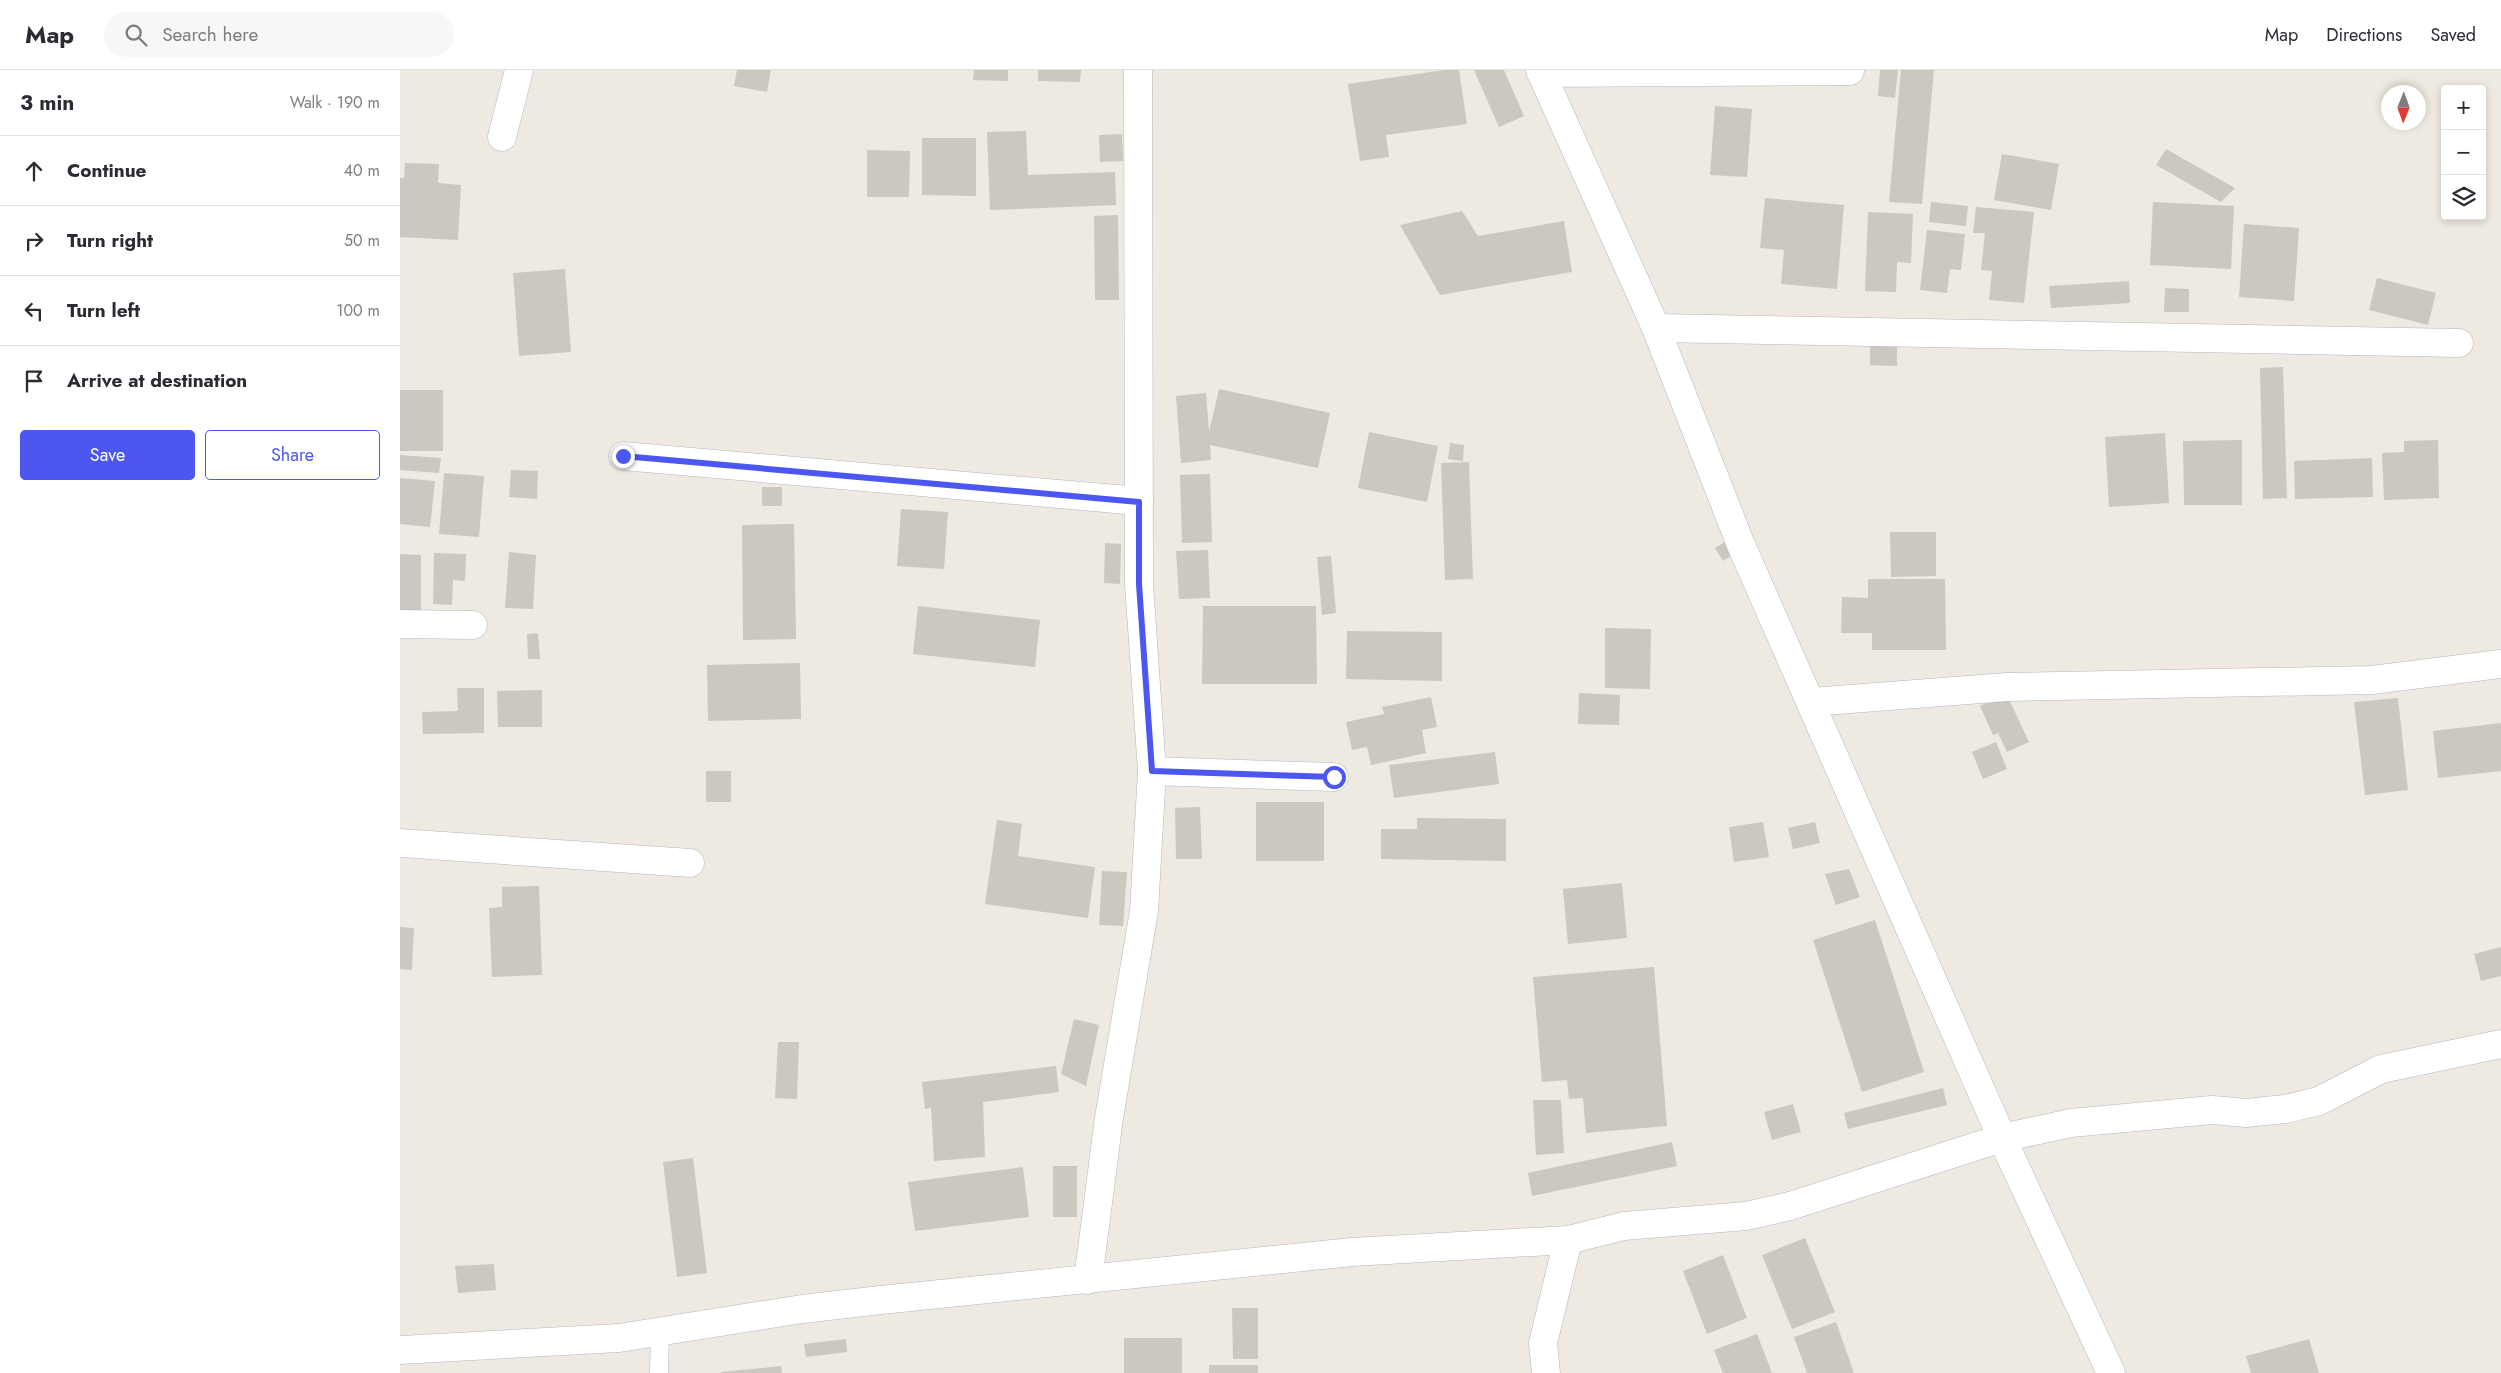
<!DOCTYPE html>
<html lang="en">
<head>
<meta charset="utf-8">
<style>
  :root { --surface:#fff; --page:#f7f7f7; --text:#2b2b33; --muted:#7c7c81; --line:#e1e1e2; --accent:#4c56f1 }
  body { margin:0; font-family:Jost,sans-serif; background:var(--page); color:var(--text) }
  .controls { position:absolute; right:15px; top:15px; display:grid; overflow:hidden; border-radius:5px; box-shadow:0 2px 8px #0003 }
  .controls button { width:45px; height:45px; display:grid; place-items:center; padding:0; border:0; border-bottom:1px solid var(--line); background:var(--surface); color:var(--text); font:25px sans-serif }
  .compass { position:absolute; left:1981px; top:15px; width:45px; height:45px; border-radius:50%; background:var(--surface); box-shadow:0 2px 8px #0003; rotate:181deg }
  .stop { position:absolute; width:15px; height:15px; margin:-11px; border:4px solid #4c56f1; border-radius:50%; background:#fff }
  .stop.end { background:#4c56f1; border-color:#fff; box-shadow:0 1px 5px #0008 }
  .list { margin:0; padding:0; list-style:none }
  h2 { display:flex; justify-content:space-between; align-items:center; height:65px; margin:0; padding:0 20px; font-size:21px }
  h2 small { font-size:16px; font-weight:400; color:var(--muted) }
  .list li { display:grid; grid-template-columns:32px 1fr auto; gap:15px; align-items:center; box-sizing:border-box; height:70px; padding:0 20px; border-top:1px solid var(--line) }
  .list b { display:block; font-size:19px; white-space:nowrap }
  .list em { font-size:16px; font-style:normal; color:var(--muted) }
  .actions { display:flex; gap:10px; padding:15px 20px }
  .actions a { flex:1; padding:11px 0; border:1px solid var(--accent); border-radius:5px; text-align:center; font-size:18px; color:var(--accent) }
  .actions .main { background:var(--accent); color:#fff }
  .icon { flex:none; width:28px; height:28px; fill:none; stroke:currentColor; stroke-width:2; stroke-linecap:round; stroke-linejoin:round }
  .map { position:relative; flex:none; width:2101px; height:1303px; overflow:hidden }
  header { display:flex; align-items:center; gap:30px; box-sizing:border-box; height:70px; padding:0 25px; background:var(--surface); border-bottom:1px solid var(--line) }
  header strong { font-size:24px }
  nav { display:flex; gap:28px; margin-inline-start:auto; font-size:18px }
  .search { width:350px; height:45px; background:var(--page); display:flex; align-items:center; gap:12px; box-sizing:border-box; padding:0 18px; border-radius:28px; color:var(--muted); font-size:19px }
  main { display:flex }
  aside { flex:1; background:var(--surface) }
  .map>svg:first-child { display:block }
  .building { fill:#cac8bf }
  .lines { fill:none; stroke-linecap:round; stroke-linejoin:round }
  .service-casing { stroke:#b4b5c0; stroke-width:19 }
  .minor-casing { stroke:#b4b5c0; stroke-width:29 }
  .service { stroke:#fff; stroke-width:18 }
  .minor { stroke:#fff; stroke-width:28 }
  .route { stroke:#4c56f1; stroke-width:6 }
</style>
</head>
<body>
<header>
<strong>Map</strong>
<div class="search"><svg class="icon" aria-label="search" viewBox="0 0 24 24"><circle cx="10" cy="10" r="6"/><path d="M15 15l6 6"/></svg>Search here</div>
<nav><a>Map</a><a>Directions</a><a>Saved</a></nav>
</header>
<main>
<aside>
<h2>3 min<small>Walk · 190 m</small></h2>
<ul class="list">
<li><svg class="icon" aria-label="ahead" viewBox="0 0 24 24"><path d="M12 20V5M6 11l6-6 6 6"/></svg><div><b>Continue</b></div><em>40 m</em></li>
<li><svg class="icon" aria-label="right" viewBox="0 0 24 24"><path d="M7 20v-9h11M14 6l5 5-5 5"/></svg><div><b>Turn right</b></div><em>50 m</em></li>
<li><svg class="icon" aria-label="left" viewBox="0 0 24 24"><path d="M17 20v-9H6M10 6l-5 5 5 5"/></svg><div><b>Turn left</b></div><em>100 m</em></li>
<li><svg class="icon" aria-label="arrive" viewBox="0 0 24 24"><path d="M6 21V4h12l-3 4 3 4H6"/></svg><div><b>Arrive at destination</b></div></li>
</ul>
<div class="actions"><a class="main">Save</a><a>Share</a></div>
</aside>
<div class="map">
<svg width="2101" height="1303" viewBox="0 0 2101 1303">
  <rect width="100%" height="100%" fill="#eeeae1"/>
  <g class="building">
    <polygon points="337,0 371,0 367,22 334,16"/>
    <polygon points="574,0 608,0 608,11 573,10"/>
    <polygon points="638,0 681,0 680,12 638,11"/>
    <polygon points="1044,0 1059,0 1067,54 986,65 989,87 960,91 948,14"/>
    <polygon points="1074,0 1104,0 1124,46 1099,57"/>
    <polygon points="1480,0 1498,0 1495,28 1478,26"/>
    <polygon points="1501,0 1534,0 1522,134 1489,132"/>
    <polygon points="1315,36 1352,39 1347,107 1310,105"/>
    <polygon points="626,61 628,105 715,102 716,135 590,140 587,62"/>
    <polygon points="722,64 723,91 700,92 699,65"/>
    <polygon points="522,68 576,68 576,126 522,125"/>
    <polygon points="1766,79 1835,118 1821,132 1756,95"/>
    <polygon points="467,80 510,81 509,127 467,127"/>
    <polygon points="1602,84 1659,94 1651,140 1594,130"/>
    <polygon points="5,93 39,94 38,113 61,115 58,170 0,167 0,108 4,108"/>
    <polygon points="1365,128 1444,135 1437,219 1381,214 1384,180 1360,178"/>
    <polygon points="1531,132 1568,136 1566,156 1529,152"/>
    <polygon points="1753,132 1834,136 1831,199 1750,195"/>
    <polygon points="1576,137 1634,142 1624,233 1589,230 1592,201 1581,200 1585,163 1573,163"/>
    <polygon points="1062,141 1078,166 1164,151 1172,202 1040,225 1000,155"/>
    <polygon points="1468,142 1513,144 1511,193 1497,192 1496,222 1465,221"/>
    <polygon points="718,145 719,230 695,230 694,146"/>
    <polygon points="1844,154 1899,158 1894,231 1839,227"/>
    <polygon points="1527,160 1565,164 1561,200 1550,199 1547,223 1520,220"/>
    <polygon points="165,199 171,282 119,286 113,203"/>
    <polygon points="1977,208 2036,223 2028,255 1969,240"/>
    <polygon points="1729,211 1730,233 1651,238 1649,216"/>
    <polygon points="1765,218 1789,219 1789,242 1764,242"/>
    <polygon points="1470,275 1497,276 1497,296 1470,295"/>
    <polygon points="1883,297 1887,428 1863,429 1860,298"/>
    <polygon points="819,319 930,343 918,398 810,375 811,390 781,393 776,326 806,323 809,362"/>
    <rect x="0" y="320" width="43" height="61"/>
    <polygon points="969,362 1038,376 1027,432 958,418"/>
    <polygon points="1765,363 1769,433 1709,437 1705,367"/>
    <polygon points="1842,370 1842,435 1784,435 1783,371"/>
    <polygon points="2038,370 2039,428 1984,430 1982,383 2004,382 2004,371"/>
    <polygon points="1050,373 1064,375 1063,391 1048,389"/>
    <polygon points="0,385 41,388 39,403 0,400"/>
    <polygon points="1972,388 1973,427 1895,429 1894,391"/>
    <polygon points="1069,392 1073,509 1045,510 1041,393"/>
    <polygon points="111,400 138,401 137,429 109,427"/>
    <polygon points="44,403 84,406 79,467 39,464"/>
    <polygon points="810,404 812,472 782,473 780,405"/>
    <polygon points="0,408 35,411 30,457 0,454"/>
    <rect x="362" y="417" width="20" height="19"/>
    <polygon points="501,439 548,442 544,499 497,496"/>
    <polygon points="394,454 396,569 343,570 342,455"/>
    <polygon points="1490,462 1536,462 1536,506 1491,507"/>
    <polygon points="1328,470 1336,483 1323,491 1315,478"/>
    <polygon points="705,473 721,474 720,514 704,513"/>
    <polygon points="808,480 810,528 779,529 776,481"/>
    <polygon points="109,482 136,485 133,539 105,538"/>
    <polygon points="34,483 66,484 65,511 53,510 52,535 33,534"/>
    <polygon points="0,484 21,485 21,546 0,545"/>
    <polygon points="931,486 936,543 922,545 917,487"/>
    <polygon points="1468,509 1545,509 1546,580 1472,580 1472,563 1441,563 1442,527 1468,528"/>
    <polygon points="518,536 640,550 635,597 513,584"/>
    <polygon points="803,536 916,536 917,614 802,614"/>
    <polygon points="1205,558 1251,559 1250,619 1205,618"/>
    <polygon points="947,561 1042,562 1042,611 946,609"/>
    <polygon points="138,563 140,589 128,589 127,564"/>
    <polygon points="400,593 401,649 308,651 307,595"/>
    <polygon points="57,618 84,618 84,663 23,664 22,642 58,641"/>
    <polygon points="142,620 142,657 98,657 97,621"/>
    <polygon points="1179,623 1220,625 1219,655 1178,654"/>
    <polygon points="1606,623 1629,672 1607,682 1598,663 1593,665 1580,636"/>
    <polygon points="1031,627 1037,657 1022,660 1026,683 971,695 967,677 952,680 946,652 984,644 982,637"/>
    <polygon points="1998,628 2008,720 1965,725 1954,632"/>
    <polygon points="2101,653 2101,701 2038,708 2033,661"/>
    <polygon points="1596,672 1607,699 1583,709 1572,682"/>
    <polygon points="1095,682 1099,714 994,728 989,695"/>
    <rect x="306" y="701" width="25" height="31"/>
    <rect x="856" y="732" width="68" height="59"/>
    <polygon points="800,737 802,789 776,789 775,738"/>
    <polygon points="1017,748 1106,749 1106,791 981,789 981,759 1017,759"/>
    <polygon points="597,750 622,754 618,786 695,797 688,848 585,834"/>
    <polygon points="1363,752 1369,787 1334,792 1329,757"/>
    <polygon points="1415,752 1420,773 1393,779 1388,758"/>
    <polygon points="1449,799 1460,827 1436,835 1425,804"/>
    <polygon points="702,801 727,802 723,856 699,855"/>
    <polygon points="1222,813 1227,868 1168,874 1163,819"/>
    <polygon points="139,816 142,905 92,907 89,838 102,837 102,817"/>
    <polygon points="1475,850 1524,1002 1462,1022 1413,870"/>
    <polygon points="0,857 14,858 12,900 0,899"/>
    <polygon points="2101,877 2101,906 2081,911 2074,884"/>
    <polygon points="1254,897 1267,1056 1186,1063 1183,1028 1169,1029 1167,1010 1142,1012 1133,907"/>
    <polygon points="674,949 699,955 686,1016 661,1004"/>
    <polygon points="378,972 399,972 397,1029 375,1028"/>
    <polygon points="656,996 659,1022 583,1032 585,1087 534,1091 531,1038 525,1039 522,1012"/>
    <polygon points="1543,1018 1547,1035 1448,1059 1444,1043"/>
    <polygon points="1133,1030 1161,1030 1164,1083 1136,1085"/>
    <polygon points="1393,1034 1401,1062 1372,1070 1364,1042"/>
    <polygon points="1272,1072 1277,1096 1132,1126 1128,1103"/>
    <polygon points="293,1088 307,1203 277,1207 263,1092"/>
    <rect x="653" y="1096" width="24" height="51"/>
    <polygon points="623,1097 629,1147 515,1161 508,1112"/>
    <polygon points="1405,1168 1435,1242 1392,1259 1362,1185"/>
    <polygon points="1323,1185 1347,1248 1307,1264 1283,1201"/>
    <polygon points="94,1194 96,1220 58,1223 55,1196"/>
    <polygon points="832,1238 858,1238 858,1289 833,1289"/>
    <polygon points="1436,1252 1454,1303 1407,1303 1394,1267"/>
    <polygon points="1357,1264 1372,1303 1323,1303 1314,1280"/>
    <rect x="724" y="1268" width="58" height="35"/>
    <polygon points="446,1269 447,1282 406,1287 404,1274"/>
    <polygon points="1909,1269 1919,1303 1851,1303 1846,1286"/>
    <rect x="809" y="1295" width="49" height="8"/>
    <polygon points="381,1296 382,1303 321,1303 321,1302"/>
  </g>
  <g class="lines">
    <defs>
      <polyline id="service" points="259,1303 260,1262"/>
      <g id="minor">
        <polyline points="1140,0 1256,258 1341,475 1602,1068 1711,1303"/>
        <polyline points="1141,3 1450,1"/>
        <polyline points="102,67 119,0"/>
        <polyline points="1256,258 2059,273"/>
        <polyline points="223,386 739,431"/>
        <polyline points="0,554 73,555"/>
        <polyline points="1411,632 1607,617 1972,610 2101,594"/>
        <polyline points="752,701 934,707"/>
        <polyline points="0,773 290,793"/>
        <polyline points="688,1210 709,1048 744,841 752,701 739,514 738,0"/>
        <polyline points="0,1280 219,1268 402,1239 481,1230 952,1182 1168,1170 1224,1156 1346,1146 1390,1136 1602,1068 1671,1053 1812,1040 1846,1043 1885,1039 1919,1031 1981,999 2101,974"/>
        <polyline points="1146,1303 1143,1273 1168,1170"/>
      </g>
    </defs>
    <use href="#service" class="service-casing"/>
    <use href="#minor" class="minor-casing"/>
    <use href="#service" class="service"/>
    <use href="#minor" class="minor"/>
  </g>
  <g class="lines">
    <polyline class="route" points="223,386 739,432 739,514 752,701 934,707"/>
  </g>
</svg>
<div class="controls">
<button>+</button>
<button>−</button>
<button><svg class="icon" aria-label="layers" viewBox="0 0 24 24"><path d="M12 4l9 5-9 5-9-5zM3 14l9 5 9-5"/></svg></button>
</div>
<svg class="compass" viewBox="-18 -18 36 36"><path d="M0-13l5 13h-10z" fill="#e53935"/><path d="M0 13l5-13h-10z" fill="#7c7c81"/></svg>
<div class="stop" style="left:934px;top:707px"></div>
<div class="stop end" style="left:223px;top:386px"></div>
</div>
</main>
</body>
</html>
